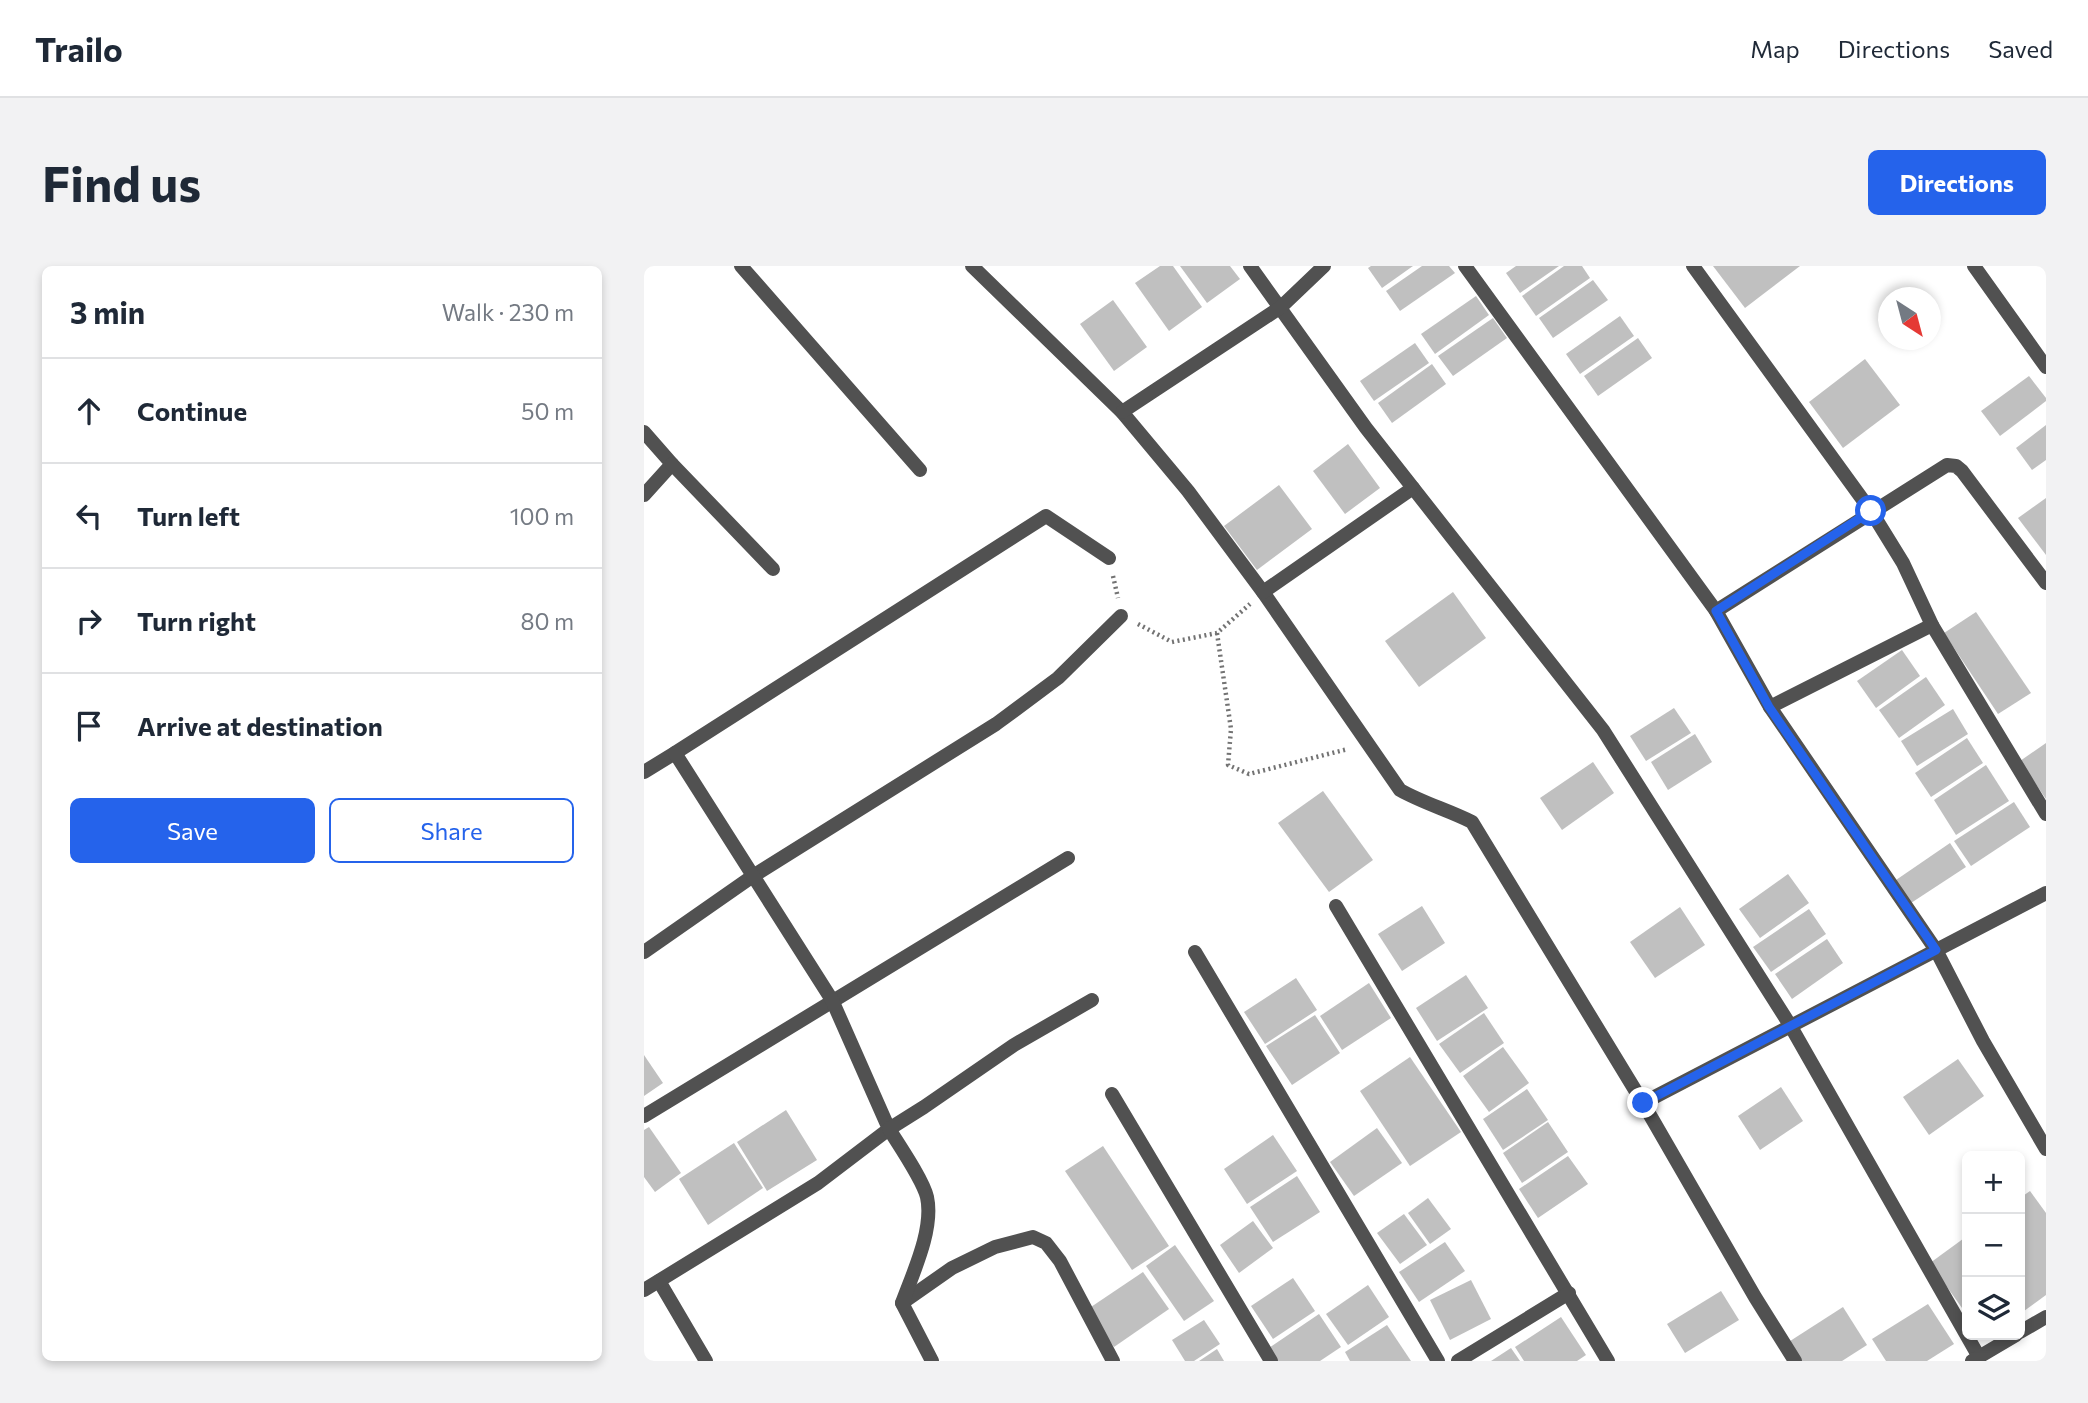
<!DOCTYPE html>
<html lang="en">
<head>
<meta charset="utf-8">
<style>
  :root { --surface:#fff; --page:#f2f2f3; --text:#1f2937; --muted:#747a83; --line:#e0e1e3; --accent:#2563eb }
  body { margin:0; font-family:Commissioner,sans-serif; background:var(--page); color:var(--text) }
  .controls { position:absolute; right:21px; bottom:21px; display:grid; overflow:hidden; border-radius:10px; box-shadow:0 4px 10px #0003 }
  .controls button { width:63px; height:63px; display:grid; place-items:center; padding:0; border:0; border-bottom:2px solid var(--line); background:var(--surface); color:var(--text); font:35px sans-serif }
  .compass { position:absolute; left:1234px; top:21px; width:63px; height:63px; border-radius:50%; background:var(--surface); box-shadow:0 4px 10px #0003; rotate:144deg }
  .stop { position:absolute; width:21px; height:21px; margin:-16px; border:5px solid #2563eb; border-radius:50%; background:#fff }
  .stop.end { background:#2563eb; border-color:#fff; box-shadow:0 2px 7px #0008 }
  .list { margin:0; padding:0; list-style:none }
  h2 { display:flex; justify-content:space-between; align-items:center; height:91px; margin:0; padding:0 28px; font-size:30px }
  h2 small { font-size:23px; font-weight:400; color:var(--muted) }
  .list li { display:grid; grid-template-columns:46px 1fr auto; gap:21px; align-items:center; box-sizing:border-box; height:105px; padding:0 28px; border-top:2px solid var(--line) }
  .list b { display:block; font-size:26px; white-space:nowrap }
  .list em { font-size:23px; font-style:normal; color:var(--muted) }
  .actions { display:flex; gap:14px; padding:21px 28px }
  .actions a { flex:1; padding:16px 0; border:2px solid var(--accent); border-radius:10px; text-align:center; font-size:24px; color:var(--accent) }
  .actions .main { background:var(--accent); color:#fff }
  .icon { flex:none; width:38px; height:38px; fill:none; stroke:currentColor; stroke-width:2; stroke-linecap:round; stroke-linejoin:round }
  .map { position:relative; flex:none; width:1402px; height:1095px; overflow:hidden; border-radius:10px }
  header { display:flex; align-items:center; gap:42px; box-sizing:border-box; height:98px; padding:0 35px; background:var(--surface); border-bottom:2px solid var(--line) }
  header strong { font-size:33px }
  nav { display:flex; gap:38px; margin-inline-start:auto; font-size:24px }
  .intro { display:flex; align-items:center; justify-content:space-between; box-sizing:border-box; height:168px; padding:0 42px }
  h1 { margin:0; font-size:49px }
  .button { padding:18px 32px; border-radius:10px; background:var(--accent); color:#fff; font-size:24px; font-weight:700 }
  main { display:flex; gap:42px; padding:0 42px }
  aside { flex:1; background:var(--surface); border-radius:10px; box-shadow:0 4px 10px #0003 }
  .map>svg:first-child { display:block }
  .building { fill:#c0c0c0 }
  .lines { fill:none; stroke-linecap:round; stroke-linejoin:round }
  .path { stroke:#737373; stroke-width:4.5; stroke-dasharray:2 3.5; stroke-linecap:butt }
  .street { stroke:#515151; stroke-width:14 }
  .route { stroke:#2563eb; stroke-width:9 }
</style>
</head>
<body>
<header>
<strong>Trailo</strong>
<nav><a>Map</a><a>Directions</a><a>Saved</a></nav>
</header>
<div class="intro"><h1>Find us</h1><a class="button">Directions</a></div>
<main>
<aside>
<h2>3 min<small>Walk · 230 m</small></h2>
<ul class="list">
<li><svg class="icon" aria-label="ahead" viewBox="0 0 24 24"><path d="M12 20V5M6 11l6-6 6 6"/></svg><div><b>Continue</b></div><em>50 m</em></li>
<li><svg class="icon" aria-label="left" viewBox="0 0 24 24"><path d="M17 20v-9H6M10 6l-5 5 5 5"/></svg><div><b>Turn left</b></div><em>100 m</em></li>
<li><svg class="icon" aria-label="right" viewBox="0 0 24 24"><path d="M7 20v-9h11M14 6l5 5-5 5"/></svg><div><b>Turn right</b></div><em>80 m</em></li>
<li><svg class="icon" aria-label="arrive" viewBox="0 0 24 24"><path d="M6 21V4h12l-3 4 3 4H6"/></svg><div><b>Arrive at destination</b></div></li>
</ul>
<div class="actions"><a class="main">Save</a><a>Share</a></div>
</aside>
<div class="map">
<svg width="1402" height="1095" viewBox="0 0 1402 1095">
  <rect width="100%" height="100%" fill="#fff"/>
  <g class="building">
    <polygon points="516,0 529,0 558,41 525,65 491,17"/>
    <polygon points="536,0 586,0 596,13 563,37"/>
    <polygon points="727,0 769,0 738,22 724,2"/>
    <polygon points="778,0 805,0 811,7 756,45 742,25"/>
    <polygon points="872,0 915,0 876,27 862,7"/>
    <polygon points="920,0 938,0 946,12 892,50 878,30"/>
    <polygon points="1069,0 1156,0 1101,42"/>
    <polygon points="949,14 964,34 909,72 895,52"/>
    <polygon points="832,30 845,49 791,88 777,68"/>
    <polygon points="469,34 503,81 470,105 436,58"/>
    <polygon points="976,50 990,70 936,108 922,88"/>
    <polygon points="849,52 863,72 809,110 794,90"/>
    <polygon points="994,72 1008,92 954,130 940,110"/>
    <polygon points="771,77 785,97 730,135 716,115"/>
    <polygon points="1221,93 1256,139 1199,182 1165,136"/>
    <polygon points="788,98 802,118 748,157 734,137"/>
    <polygon points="1385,110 1402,132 1402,135 1356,170 1337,145"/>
    <polygon points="1402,159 1402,194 1388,204 1372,182"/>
    <polygon points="704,178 736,222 701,248 669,205"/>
    <polygon points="635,219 668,263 613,304 580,260"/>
    <polygon points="1402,232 1402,289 1374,252"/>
    <polygon points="809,326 842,372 775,421 741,375"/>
    <polygon points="1332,346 1387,427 1354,448 1300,367"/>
    <polygon points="1258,384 1276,410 1232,442 1213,415"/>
    <polygon points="1282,411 1301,439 1255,472 1235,444"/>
    <polygon points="1030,442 1047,467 1002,495 986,470"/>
    <polygon points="1309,443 1324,468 1273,500 1257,475"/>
    <polygon points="1051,468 1068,496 1024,524 1007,496"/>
    <polygon points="1323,472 1339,497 1287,531 1271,507"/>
    <polygon points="1402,477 1402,533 1376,495"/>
    <polygon points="949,496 970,527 918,564 896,532"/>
    <polygon points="1342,499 1365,535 1312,569 1290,534"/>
    <polygon points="679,525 729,594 685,626 634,557"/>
    <polygon points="1370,536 1386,561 1327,600 1310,575"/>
    <polygon points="1306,577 1322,601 1267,637 1252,614"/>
    <polygon points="1144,608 1165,637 1116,672 1095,643"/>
    <polygon points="778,640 801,677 758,705 734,668"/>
    <polygon points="1036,641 1061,679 1011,712 986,676"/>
    <polygon points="1165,643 1182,668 1127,706 1109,681"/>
    <polygon points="1183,673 1199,697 1148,733 1131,708"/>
    <polygon points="822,709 844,742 793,775 772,742"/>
    <polygon points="652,712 673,744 621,778 600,746"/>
    <polygon points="725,717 747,752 698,784 676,750"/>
    <polygon points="840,747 860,777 816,807 795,778"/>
    <polygon points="671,749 696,787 648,819 622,780"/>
    <polygon points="859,781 885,817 845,846 819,810"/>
    <polygon points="0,789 19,817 0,830"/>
    <polygon points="766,791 817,866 766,900 716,825"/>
    <polygon points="1314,793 1340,830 1285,869 1259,831"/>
    <polygon points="1137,821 1159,855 1116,884 1094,850"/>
    <polygon points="883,823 904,854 859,884 839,853"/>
    <polygon points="142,844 173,894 123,925 93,876"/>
    <polygon points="904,856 924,886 878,917 859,887"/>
    <polygon points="5,861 37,907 11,926 0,911 0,864"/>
    <polygon points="733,862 758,897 710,930 686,896"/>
    <polygon points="629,869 653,905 603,938 580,903"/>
    <polygon points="90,877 119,922 64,959 35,913"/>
    <polygon points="459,880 525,980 488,1004 421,905"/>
    <polygon points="924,890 944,918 894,952 875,923"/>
    <polygon points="653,910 676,946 629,976 606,941"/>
    <polygon points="1386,925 1402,947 1402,1029 1376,1048 1376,932"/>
    <polygon points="784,932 807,963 786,978 764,947"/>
    <polygon points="760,948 783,979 756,998 733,967"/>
    <polygon points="609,955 629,982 595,1007 576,979"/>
    <polygon points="1323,970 1323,1049 1286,997"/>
    <polygon points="801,976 821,1005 775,1036 755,1006"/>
    <polygon points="531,979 570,1035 540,1055 502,1000"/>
    <polygon points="499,1006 525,1043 470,1081 444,1043"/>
    <polygon points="649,1012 671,1045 629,1073 607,1040"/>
    <polygon points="827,1014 847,1053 806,1074 786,1034"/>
    <polygon points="724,1019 745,1051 704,1079 682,1048"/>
    <polygon points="1077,1025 1095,1054 1041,1087 1023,1058"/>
    <polygon points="1284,1038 1310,1078 1283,1095 1242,1095 1228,1073"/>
    <polygon points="1199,1041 1223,1079 1198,1095 1154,1095 1143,1077"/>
    <polygon points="675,1048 697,1081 676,1095 634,1095 625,1082"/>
    <polygon points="917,1051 942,1089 933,1095 880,1095 871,1081"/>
    <polygon points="560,1054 576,1078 550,1095 541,1095 528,1074"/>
    <polygon points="743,1059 767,1095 706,1095 701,1086"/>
    <polygon points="867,1082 876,1095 847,1095"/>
    <polygon points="573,1083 580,1095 555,1095"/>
  </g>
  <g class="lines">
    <g class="path">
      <polyline points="469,310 474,332"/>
      <polyline points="494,358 528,376 573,367 606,338"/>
      <polyline points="573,367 587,463 584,499 605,508 704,483"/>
    </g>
    <g class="street">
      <polyline points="97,0 276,204"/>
      <path d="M328,0l150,146 66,79 75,101 137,198c23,13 48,20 72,32l171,281 112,194 40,64"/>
      <polyline points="606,0 722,162 959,464 1146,759 1335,1091"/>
      <polyline points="821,0 1072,345 1126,441 1292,684 1339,775 1402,883"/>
      <polyline points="1049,0 1227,245 1259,297 1288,359"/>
      <polyline points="1330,0 1402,101"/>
      <polyline points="478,146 637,41 680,0"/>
      <polyline points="0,166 28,198 0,229"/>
      <polyline points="28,198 129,303"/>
      <polyline points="619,326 769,222"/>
      <polyline points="1072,345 1303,199 1312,200 1318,205 1402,317"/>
      <polyline points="1126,441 1288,359 1402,548"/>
      <polyline points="0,506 31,487"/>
      <polyline points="692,640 964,1095"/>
      <polyline points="0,686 109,610 352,458 414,412 477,350"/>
      <polyline points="551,686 794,1095"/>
      <polyline points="468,828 627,1095"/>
      <polyline points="999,837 1402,627"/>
      <polyline points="0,850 424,592"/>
      <polyline points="15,1015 62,1095"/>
      <polyline points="0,1024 174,917 245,863 188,734 31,487 402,250 465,292"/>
      <polyline points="258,1037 308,1002 351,981 389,971 402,977 416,995 469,1095"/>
      <polyline points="1376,1066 1402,1051"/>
      <path d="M288,1095l-30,-58c11,-30 32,-74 25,-106 -4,-17 -28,-52 -38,-68l35,-22 90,-62 78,-45"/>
      <polyline points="814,1095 925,1027"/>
      <polyline points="1328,1095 1372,1069"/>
    </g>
  </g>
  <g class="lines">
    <polyline class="route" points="999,837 1292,684 1125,441 1072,345 1227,245"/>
  </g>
</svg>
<div class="controls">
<button>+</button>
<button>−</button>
<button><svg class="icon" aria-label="layers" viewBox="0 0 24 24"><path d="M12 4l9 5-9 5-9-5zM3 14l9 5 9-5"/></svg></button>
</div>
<svg class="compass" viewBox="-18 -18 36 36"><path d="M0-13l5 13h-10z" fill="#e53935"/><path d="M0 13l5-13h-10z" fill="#747a83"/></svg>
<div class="stop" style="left:1227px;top:245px"></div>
<div class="stop end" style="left:999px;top:837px"></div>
</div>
</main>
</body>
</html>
